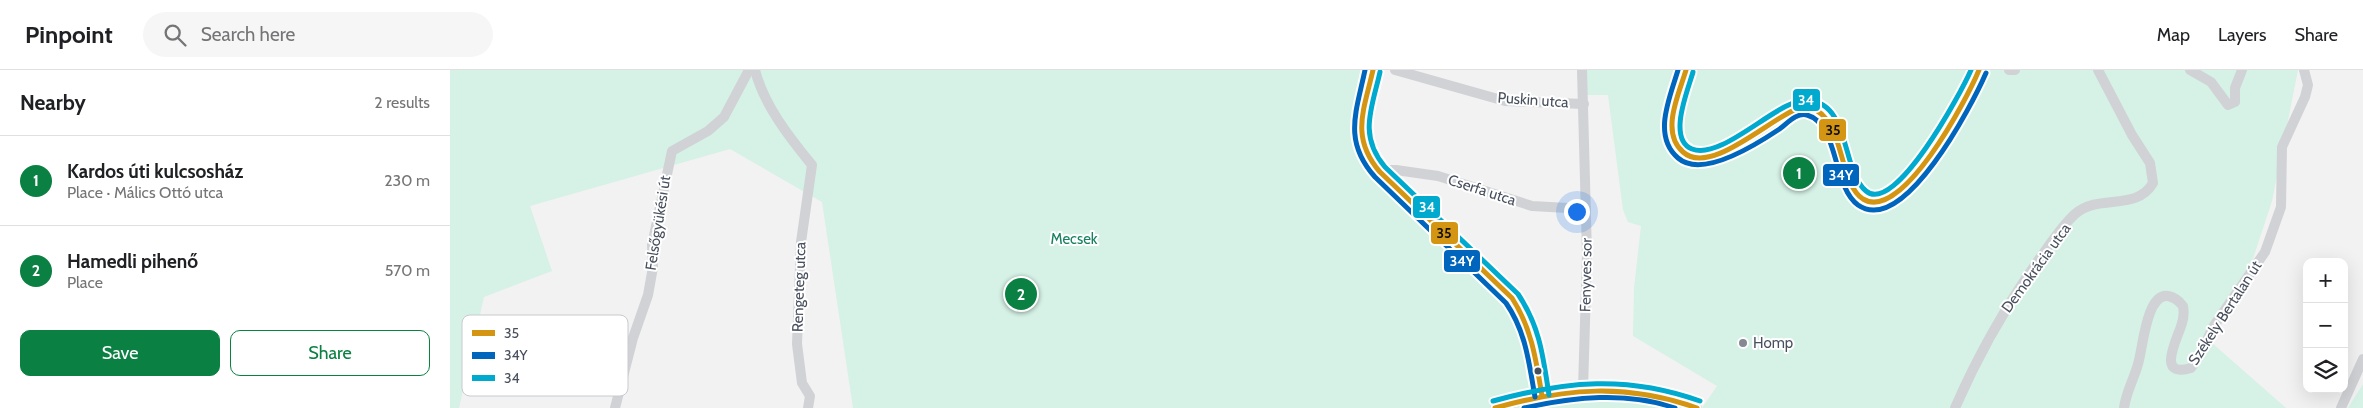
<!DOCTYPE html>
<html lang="en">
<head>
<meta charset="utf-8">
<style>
  :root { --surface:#fff; --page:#f6f6f6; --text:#202124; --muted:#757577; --line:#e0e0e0; --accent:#0b8043 }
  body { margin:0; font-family:Cabin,sans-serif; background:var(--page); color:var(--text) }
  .controls { position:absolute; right:15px; bottom:15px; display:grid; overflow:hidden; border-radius:10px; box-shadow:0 5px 20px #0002 }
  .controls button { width:45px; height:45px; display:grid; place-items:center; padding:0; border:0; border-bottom:1px solid var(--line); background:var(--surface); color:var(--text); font:25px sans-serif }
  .you { position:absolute; left:1126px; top:141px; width:18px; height:18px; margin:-12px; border:4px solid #fff; border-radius:50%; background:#1a73e8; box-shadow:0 0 0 8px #1a73e833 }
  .badge { display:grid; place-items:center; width:32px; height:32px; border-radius:50%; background:var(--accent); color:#fff; font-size:16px; font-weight:700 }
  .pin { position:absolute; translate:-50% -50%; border:2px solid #fff; box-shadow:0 1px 5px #0006 }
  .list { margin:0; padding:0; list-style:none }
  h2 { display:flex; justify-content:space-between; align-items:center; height:65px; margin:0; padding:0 20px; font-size:21px }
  h2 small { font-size:16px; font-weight:400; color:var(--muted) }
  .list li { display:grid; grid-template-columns:32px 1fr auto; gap:15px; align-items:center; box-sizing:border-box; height:90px; padding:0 20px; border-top:1px solid var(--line) }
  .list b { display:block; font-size:19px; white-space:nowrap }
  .list p { margin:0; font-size:16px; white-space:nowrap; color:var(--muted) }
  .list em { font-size:16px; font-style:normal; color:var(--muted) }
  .actions { display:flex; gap:10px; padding:15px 20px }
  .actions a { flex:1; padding:11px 0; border:1px solid var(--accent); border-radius:10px; text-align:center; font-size:18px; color:var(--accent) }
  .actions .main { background:var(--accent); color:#fff }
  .icon { flex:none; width:28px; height:28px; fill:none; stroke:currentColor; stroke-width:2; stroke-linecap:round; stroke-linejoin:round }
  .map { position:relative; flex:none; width:1913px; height:338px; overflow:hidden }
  header { display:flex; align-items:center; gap:30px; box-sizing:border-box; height:70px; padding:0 25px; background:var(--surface); border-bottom:1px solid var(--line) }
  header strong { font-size:24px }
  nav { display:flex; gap:28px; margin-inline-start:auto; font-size:18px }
  .search { width:350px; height:45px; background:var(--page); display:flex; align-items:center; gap:12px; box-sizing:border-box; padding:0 18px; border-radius:28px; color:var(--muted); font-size:19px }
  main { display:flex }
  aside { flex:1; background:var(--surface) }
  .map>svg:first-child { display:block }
  .green { fill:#d6f1e5 }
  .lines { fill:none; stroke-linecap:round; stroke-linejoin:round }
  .minor { stroke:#d0d2d5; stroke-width:10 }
  .bus-1-casing { stroke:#fff; stroke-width:9 }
  .bus-2-casing { stroke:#fff; stroke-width:9 }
  .bus-3-casing { stroke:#fff; stroke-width:9 }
  .bus-1 { stroke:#d49513; stroke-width:5 }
  .bus-2 { stroke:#0065bd; stroke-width:5 }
  .bus-3 { stroke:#00a9ce; stroke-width:5 }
  .poi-dot { fill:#848992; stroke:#fff; stroke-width:2 }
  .bus-dot { fill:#48505e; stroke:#fff; stroke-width:2 }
  .labels { text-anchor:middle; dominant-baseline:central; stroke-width:4; stroke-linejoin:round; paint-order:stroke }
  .street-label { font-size:15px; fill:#48505e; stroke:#fff }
  .park-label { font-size:15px; fill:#17815f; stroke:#fff }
  .poi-label { font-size:15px; fill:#48505e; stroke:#fff; text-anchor:start }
  .key { fill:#fff; stroke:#c8cacf; stroke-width:1 }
  .key-label { font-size:14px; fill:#48505e }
  .line-badge { stroke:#fff; stroke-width:2 }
  .badge-label { font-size:14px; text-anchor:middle; font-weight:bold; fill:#fff }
  .pale-badge-label { font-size:14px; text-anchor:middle; font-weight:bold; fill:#111 }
</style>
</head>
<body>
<header>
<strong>Pinpoint</strong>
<div class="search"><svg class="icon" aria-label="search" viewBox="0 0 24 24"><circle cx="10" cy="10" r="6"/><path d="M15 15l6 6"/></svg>Search here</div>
<nav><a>Map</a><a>Layers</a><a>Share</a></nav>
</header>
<main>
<aside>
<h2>Nearby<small>2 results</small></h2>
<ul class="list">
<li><span class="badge">1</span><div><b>Kardos úti kulcsosház</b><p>Place · Málics Ottó utca</p></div><em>230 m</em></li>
<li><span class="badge">2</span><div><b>Hamedli pihenő</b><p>Place</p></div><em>570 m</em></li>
</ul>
<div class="actions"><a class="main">Save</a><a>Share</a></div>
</aside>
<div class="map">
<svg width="1913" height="338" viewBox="0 0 1913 338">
  <rect width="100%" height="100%" fill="#f2f2f2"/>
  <g class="green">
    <polygon points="0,0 923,0 912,62 930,102 1074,246 1076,307 1089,329 1132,322 1233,332 1247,338 403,338 372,132 280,79 80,136 102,201 34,227 9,338 0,338"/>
    <polygon points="1137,0 1848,0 1822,131 1797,207 1762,273 1836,338 1252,338 1267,316 1183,266 1184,218 1191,156 1178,152 1173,140 1158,25 1137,25"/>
    <polygon points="1913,314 1913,338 1898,338"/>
  </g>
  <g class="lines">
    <g class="minor">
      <path d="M305,0c9,35 34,67 57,95l-11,77 -4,102 5,39 8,13 -2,12"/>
      <path d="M923,0c-4,21 -17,54 -10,75 3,10 10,19 17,27l132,126 12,18 9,24 9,56"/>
      <polyline points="945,0 1055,31 1134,34"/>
      <polyline points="1132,0 1137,184 1133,320"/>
      <path d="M1236,0c-6,23 -28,69 0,85 20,12 70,-20 89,-32 12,-8 17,-17 33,-16 44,4 27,126 86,89 36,-37 66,-78 85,-126"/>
      <polyline points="1559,0 1565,0"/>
      <polyline points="1740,0 1761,12 1778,35 1785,32 1785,18 1792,0"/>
      <polyline points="928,100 946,100 988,106 1082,136 1136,139"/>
      <polyline points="165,338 183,268 198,225 203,197 202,175 222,81 258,61 274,47 299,0"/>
      <path d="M1045,338c66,-20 137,-28 202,0"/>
      <path d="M1505,338c24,-55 50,-101 85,-150 11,-15 21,-31 35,-44 24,-21 61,-2 78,-31l-3,-20 -18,-28 -34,-65"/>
      <path d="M1674,338c2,-16 10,-29 14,-44 5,-15 8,-71 30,-68 6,1 11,5 15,10 1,6 1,11 -1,17 -3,13 -28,56 9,45l9,-13 13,-28 52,-75 16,-45 1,-60 23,-50 3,-12 -4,-15"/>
      <polyline points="1891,338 1913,289"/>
    </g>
    <defs>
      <g id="bus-1">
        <path d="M923,0c-9,40 -23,67 7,102l132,126c20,31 24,62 30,98"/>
        <path d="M1236,0c-7,24 -26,62 -3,82 31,28 103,-51 126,-45 37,11 28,75 54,92 39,24 104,-100 116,-129"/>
        <path d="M1045,338c71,-20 131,-25 202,0"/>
      </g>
      <g id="bus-2">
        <path d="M915,0c-9,43 -22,71 10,107l131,126c20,29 23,60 29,94"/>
        <path d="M1228,0c-8,27 -26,66 0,88 24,21 79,-14 100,-28 8,-5 18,-18 29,-15 32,9 25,71 51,90 46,32 114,-100 128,-132"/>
        <path d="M1074,338c49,-11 102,-17 151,0"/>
      </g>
      <g id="bus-3">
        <path d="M930,2c-8,36 -22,63 5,95l133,127c22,33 25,62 31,101"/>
        <path d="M1243,2c-5,18 -26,67 -1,77 31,12 88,-52 116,-49 43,4 33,70 58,91 29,25 96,-100 105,-121"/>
        <path d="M1043,331c73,-20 134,-26 207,0"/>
      </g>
    </defs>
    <use href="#bus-1" class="bus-1-casing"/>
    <use href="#bus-2" class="bus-2-casing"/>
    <use href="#bus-3" class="bus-3-casing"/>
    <use href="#bus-1" class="bus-1"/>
    <use href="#bus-2" class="bus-2"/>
    <use href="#bus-3" class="bus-3"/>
  </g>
  <circle class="poi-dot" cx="1293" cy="273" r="5"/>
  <circle class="bus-dot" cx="1088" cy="301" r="4.5"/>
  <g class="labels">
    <g class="street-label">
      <text transform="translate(1083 30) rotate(4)">Puskin utca</text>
      <text transform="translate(1032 120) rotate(18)">Cserfa utca</text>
      <text transform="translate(208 153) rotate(-81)">Felsőgyükési út</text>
      <text transform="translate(1586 198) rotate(-54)">Demokrácia utca</text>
      <text transform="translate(1136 205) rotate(-89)">Fenyves sor</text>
      <text transform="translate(349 217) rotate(-88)">Rengeteg utca</text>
      <text transform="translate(1775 243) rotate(-57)">Székely Bertalan út</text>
    </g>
    <g class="park-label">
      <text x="624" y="169">Mecsek</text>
    </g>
    <g class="poi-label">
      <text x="1303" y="273">Homp</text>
    </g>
  </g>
  <rect x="12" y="245" width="166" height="81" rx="8" class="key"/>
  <rect x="22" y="260" width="23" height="6" fill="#d49513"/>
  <rect x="22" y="282" width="23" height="7" fill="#0065bd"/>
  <rect x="22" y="305" width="23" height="6" fill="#00a9ce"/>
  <g class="key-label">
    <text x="54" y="268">35</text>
    <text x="54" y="290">34Y</text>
    <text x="54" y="313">34</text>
  </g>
  <g class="line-badge">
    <rect x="1342" y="18" width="29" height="24" rx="5" fill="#00a9ce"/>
    <rect x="1368" y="48" width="29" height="24" rx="5" fill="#d49513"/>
    <rect x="1372" y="93" width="38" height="24" rx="5" fill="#0065bd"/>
    <rect x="962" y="125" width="29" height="24" rx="5" fill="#00a9ce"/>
    <rect x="980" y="151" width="29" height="24" rx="5" fill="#d49513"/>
    <rect x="993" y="179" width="38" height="24" rx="5" fill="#0065bd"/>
  </g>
  <g class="badge-label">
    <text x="1356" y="35">34</text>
    <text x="1391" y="110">34Y</text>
    <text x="977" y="142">34</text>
    <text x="1012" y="196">34Y</text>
  </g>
  <g class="pale-badge-label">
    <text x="1383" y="65">35</text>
    <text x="994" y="168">35</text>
  </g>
</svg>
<div class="controls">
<button>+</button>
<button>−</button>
<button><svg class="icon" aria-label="layers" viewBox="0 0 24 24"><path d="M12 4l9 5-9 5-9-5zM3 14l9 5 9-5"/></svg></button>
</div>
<div class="you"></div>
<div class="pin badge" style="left:1349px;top:103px">1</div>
<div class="pin badge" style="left:571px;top:224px">2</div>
</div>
</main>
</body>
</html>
